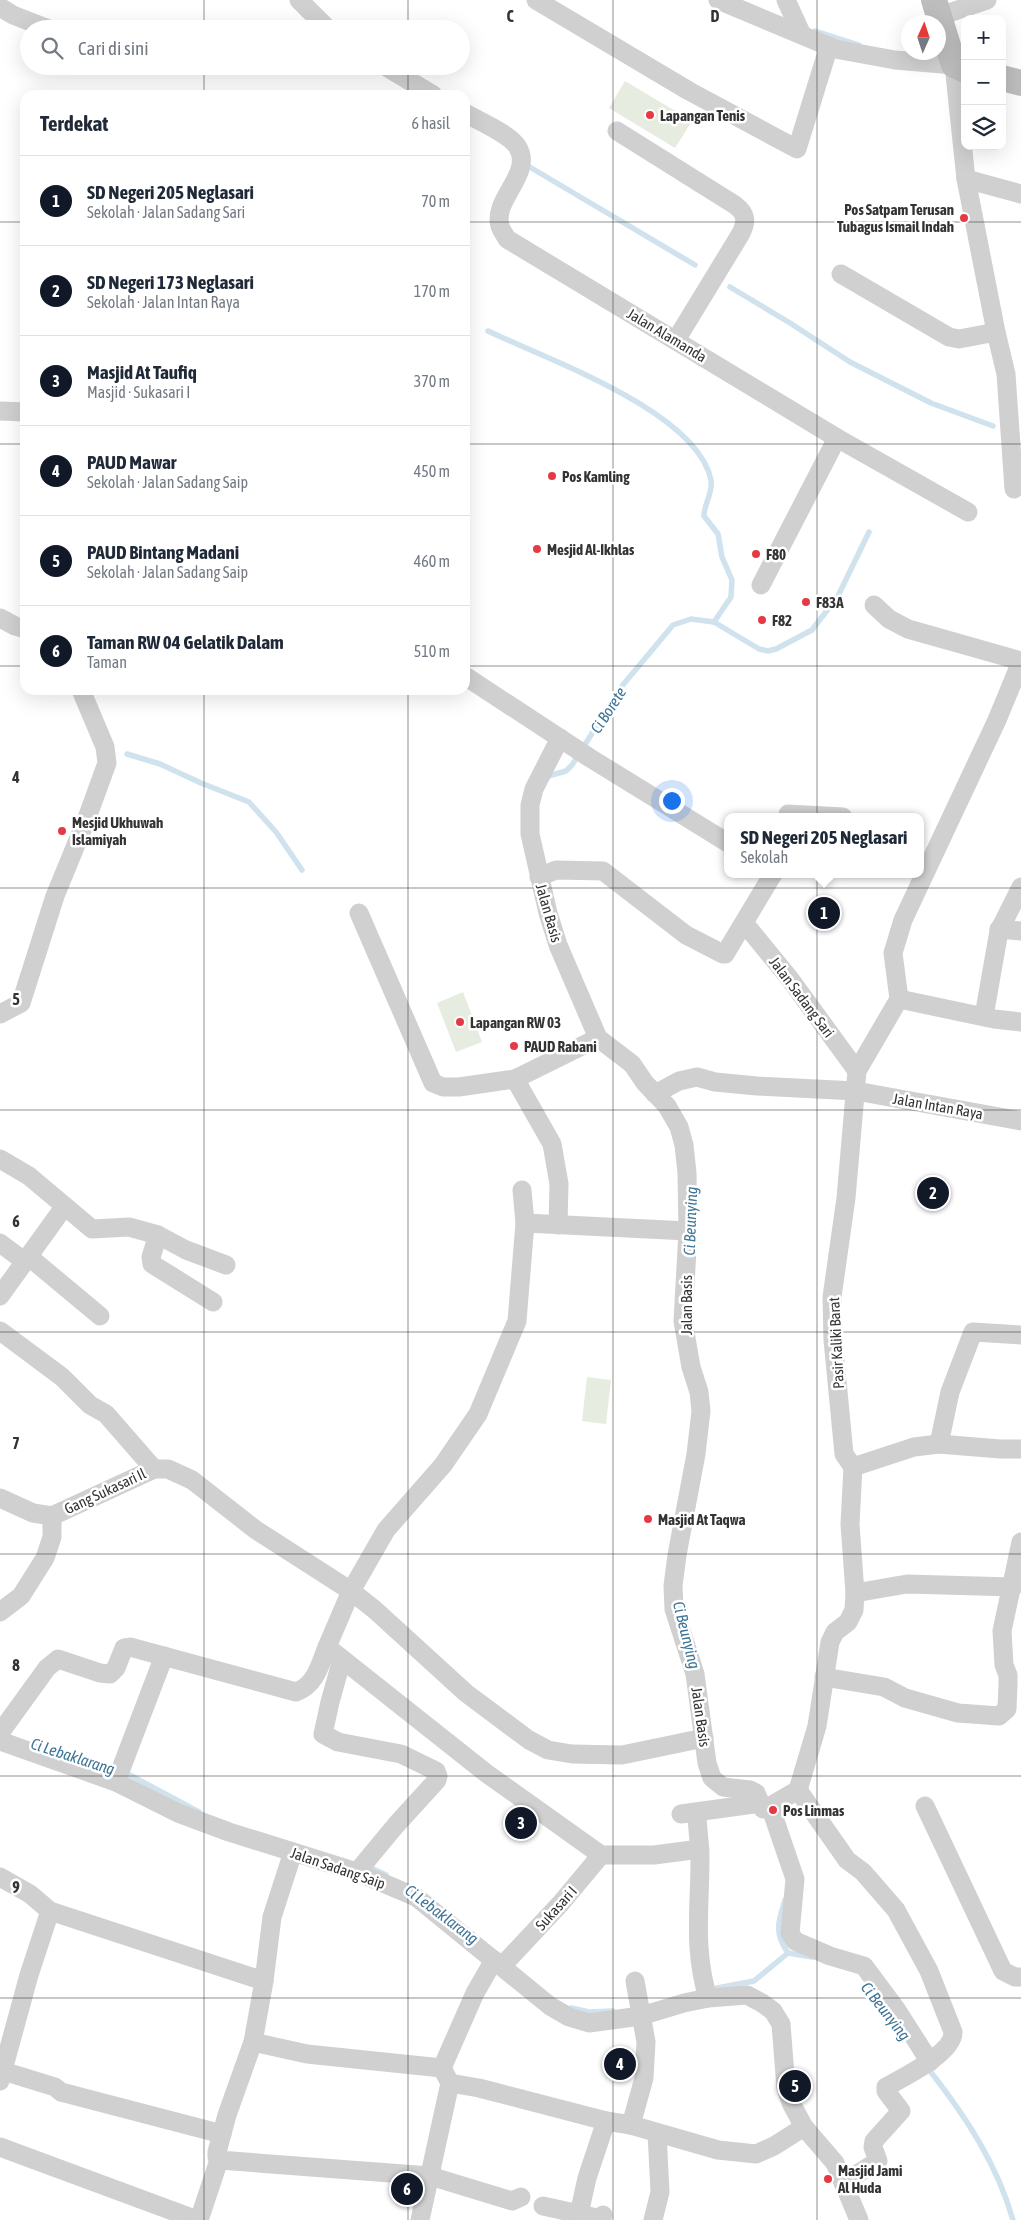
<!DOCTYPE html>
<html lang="id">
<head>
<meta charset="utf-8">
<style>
  :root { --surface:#fff; --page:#f6f6f7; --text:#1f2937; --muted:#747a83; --line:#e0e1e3; --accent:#111827 }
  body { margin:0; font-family:"Asap Condensed",sans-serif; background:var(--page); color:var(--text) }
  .controls { position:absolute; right:15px; top:15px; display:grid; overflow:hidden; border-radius:10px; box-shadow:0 5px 20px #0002 }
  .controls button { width:45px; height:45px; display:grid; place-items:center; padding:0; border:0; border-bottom:1px solid var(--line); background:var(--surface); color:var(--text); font:25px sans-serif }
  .compass { position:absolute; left:901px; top:15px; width:45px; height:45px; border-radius:50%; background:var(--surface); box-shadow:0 5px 20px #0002; rotate:3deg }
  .you { position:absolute; left:671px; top:800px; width:18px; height:18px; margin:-12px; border:4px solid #fff; border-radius:50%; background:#1a73e8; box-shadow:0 0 0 8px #1a73e833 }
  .badge { display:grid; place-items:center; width:32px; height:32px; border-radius:50%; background:var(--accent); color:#fff; font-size:16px; font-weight:700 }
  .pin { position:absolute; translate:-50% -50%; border:2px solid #fff; box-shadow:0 1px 5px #0006 }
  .popup { position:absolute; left:724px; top:813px; width:200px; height:65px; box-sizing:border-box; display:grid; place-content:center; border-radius:10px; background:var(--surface); filter:drop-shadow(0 1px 4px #0005); font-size:16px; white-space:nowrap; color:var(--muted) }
  .popup b { font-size:19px; color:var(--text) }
  .popup::after { content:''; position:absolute; left:50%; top:100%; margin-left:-10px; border:10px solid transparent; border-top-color:var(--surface) }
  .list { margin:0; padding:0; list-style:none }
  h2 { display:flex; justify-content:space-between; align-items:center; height:65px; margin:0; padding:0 20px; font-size:21px }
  h2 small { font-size:16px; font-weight:400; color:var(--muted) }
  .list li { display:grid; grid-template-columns:32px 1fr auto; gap:15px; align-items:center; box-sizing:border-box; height:90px; padding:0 20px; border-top:1px solid var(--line) }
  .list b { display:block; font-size:19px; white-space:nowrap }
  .list p { margin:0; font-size:16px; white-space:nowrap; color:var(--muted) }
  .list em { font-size:16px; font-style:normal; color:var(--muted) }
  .icon { flex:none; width:28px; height:28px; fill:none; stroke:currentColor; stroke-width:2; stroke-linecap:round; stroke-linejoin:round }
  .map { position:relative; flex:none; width:1021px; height:2220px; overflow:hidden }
  .search { position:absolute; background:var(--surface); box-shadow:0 5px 20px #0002; left:20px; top:20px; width:450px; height:55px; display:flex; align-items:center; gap:12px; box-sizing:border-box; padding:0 18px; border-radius:28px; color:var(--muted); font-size:19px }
  .panel { position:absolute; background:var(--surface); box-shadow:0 5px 20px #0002; left:20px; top:90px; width:450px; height:605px; border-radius:15px }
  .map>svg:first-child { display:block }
  .green { fill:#e6ecdf }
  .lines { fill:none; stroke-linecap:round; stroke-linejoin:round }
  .stream { stroke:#cfe2ee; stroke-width:5.5 }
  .minor { stroke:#d0d0d0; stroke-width:19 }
  .secondary { stroke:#bdbdbd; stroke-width:26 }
  .grid { fill:none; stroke:#333; stroke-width:1; stroke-opacity:0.55 }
  .poi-dot { fill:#e63946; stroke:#fff; stroke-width:2 }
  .labels { text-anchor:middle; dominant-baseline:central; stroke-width:5; stroke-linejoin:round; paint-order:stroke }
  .poi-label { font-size:15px; font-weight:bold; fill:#333; stroke:#fff; text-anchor:start }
  .street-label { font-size:15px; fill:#333; stroke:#fff }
  .water-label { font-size:16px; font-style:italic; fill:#3f7597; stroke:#fff }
  .grid-label { font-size:16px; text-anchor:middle; font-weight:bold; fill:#333; stroke:#fff; stroke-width:5; stroke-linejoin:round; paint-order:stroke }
</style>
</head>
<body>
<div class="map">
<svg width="1021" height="2220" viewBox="0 0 1021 2220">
  <rect width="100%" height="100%" fill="#fff"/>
  <g class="green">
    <polygon points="625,81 692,121 675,148 609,108"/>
    <polygon points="463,992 482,1042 456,1052 437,1003"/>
    <polygon points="587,1377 611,1380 606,1424 582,1421"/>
  </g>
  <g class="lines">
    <g class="stream">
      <polyline points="815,31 859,45"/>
      <polyline points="528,166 695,265"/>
      <polyline points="730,287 790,323 850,362 931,403 993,426"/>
      <path d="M488,331c58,28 209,80 223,149 2,14 -7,23 -7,36l14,18 4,23 10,23 -1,17 -17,25"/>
      <polyline points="127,754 160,764 201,783 249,802 276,832 302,870"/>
      <polyline points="545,777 566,771 572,765 622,686 673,625 691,619 714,622 759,649 768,651 776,649 812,630 838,596 869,532"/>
      <polyline points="45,1747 128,1774 199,1812"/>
      <polyline points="367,1866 386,1875"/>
      <path d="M785,1900c-7,22 -11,33 3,53l24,4"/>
      <polyline points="712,1989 754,1981 788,1953"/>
      <polyline points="571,2008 589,2012 613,2011"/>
      <path d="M930,2071c36,46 67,93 83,149"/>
    </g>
    <g class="minor">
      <polyline points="299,0 328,29"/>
      <polyline points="536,0 689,91 797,149 829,46"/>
      <polyline points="718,0 835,49 895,60 954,65 966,179 996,332 1006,374 1014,489"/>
      <polyline points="786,0 802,35"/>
      <polyline points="0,7 13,15 49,29"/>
      <polyline points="940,16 987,0"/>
      <polyline points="385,66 433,95"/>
      <path d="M465,113c14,8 44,21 52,33 18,27 -25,53 -17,80 1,4 5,9 7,13l330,199 131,74"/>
      <path d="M617,131l118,74c12,9 12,17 5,30l-64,105"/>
      <polyline points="966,179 1021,194"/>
      <polyline points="841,274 949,337 959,339 996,332"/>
      <polyline points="0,411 25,412"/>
      <polyline points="761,585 837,438"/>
      <polyline points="874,605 889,619 908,629 1021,661"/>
      <polyline points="0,618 15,626 25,629"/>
      <polyline points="465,676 590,758 728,843"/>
      <polyline points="560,738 534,789 530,805 530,834 548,913 558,945 598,1038 632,1064 645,1083 667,1106 679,1127 684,1145 687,1173 688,1231 683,1321 691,1367 699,1392 701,1411 696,1454 677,1555 673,1586 674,1609 695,1674 707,1763 712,1778 723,1787 750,1790 756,1793 763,1809"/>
      <polyline points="788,814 843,817"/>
      <polyline points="539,877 556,870 603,871 686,935 723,954 725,954 773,874"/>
      <polyline points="359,913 433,1083 443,1087 459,1087 515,1079 598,1038"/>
      <polyline points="745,924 790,979 857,1071"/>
      <polyline points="999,929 1021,931"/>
      <polyline points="899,999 994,1019 1021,1022"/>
      <polyline points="0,1014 21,1003 55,896 87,818 107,763 105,747 81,690"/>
      <polyline points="984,1016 999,931 1021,887"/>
      <polyline points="515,1079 552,1144 559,1184 558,1225"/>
      <polyline points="655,1094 679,1081 697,1077 715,1082 757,1086 856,1091 1021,1121"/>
      <polyline points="0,1159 29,1176 92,1229 129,1227 158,1235 186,1250 226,1265"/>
      <polyline points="522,1190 525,1223 517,1321 478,1414 443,1465 386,1530 351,1591 327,1647 486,1773 601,1855 654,1855 700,1849"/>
      <polyline points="525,1223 688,1231"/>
      <polyline points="158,1235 151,1257 152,1264 213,1302"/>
      <polyline points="0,1243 24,1261"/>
      <polyline points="28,1256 100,1316"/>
      <polyline points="0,1296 64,1207"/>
      <polyline points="0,1331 62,1377 90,1405 106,1414 154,1469"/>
      <polyline points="939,1444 950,1392 973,1332 1021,1335"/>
      <polyline points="853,1467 914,1447 939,1444 1000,1449 1021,1449"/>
      <polyline points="0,1498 33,1513 52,1516 154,1469 168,1469 192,1480 256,1530 351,1591 375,1610 466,1693 529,1740 548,1750 572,1754 622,1755 704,1738"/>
      <polyline points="855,1593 907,1584 1013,1587"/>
      <polyline points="0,1612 21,1596 45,1558 52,1537 52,1516"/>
      <polyline points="342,1659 330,1702 323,1734 338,1742 401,1754 436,1771 438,1776 437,1780 396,1825 357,1872"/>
      <polyline points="824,1677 884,1687 905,1698 958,1713 999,1716 1007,1709 1008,1684 1008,1675 1004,1665 1002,1631 1021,1542"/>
      <path d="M0,1733l47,-65 11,-9 42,14 10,1 6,-6 8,-20 6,-1 166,45c20,-7 24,-28 31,-45"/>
      <polyline points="0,1741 116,1782 178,1813 229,1832 357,1872 416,1897 550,2006 569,2017 589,2023 641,2016 684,2003 708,1998 747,1995 762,2003 773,2011 781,2024 786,2088 791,2103 804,2127 835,2163 859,2220"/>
      <polyline points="116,1782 164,1656"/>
      <path d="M798,1790l49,70 16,12 33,38 33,61 24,61c1,21 -51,46 -67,55v4l15,20 -27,30 -1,6 5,14 -35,22"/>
      <polyline points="770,1806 795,1879 790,1933 795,1941 830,1956 864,1966 896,2009 930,2062"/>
      <polyline points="925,1806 1003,1971 1015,1977 1021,1977"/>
      <polyline points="769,1807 798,1790 817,1726 830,1642 835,1632 848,1622 854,1610 855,1593 850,1524 853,1467 844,1454 833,1340 832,1297 846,1198 857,1071 899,999 893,953 903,920 997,720 1021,662"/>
      <path d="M697,1812c0,16 3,31 3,47 0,49 -7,90 8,139"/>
      <polyline points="681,1814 761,1803"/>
      <polyline points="0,1877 30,1894 50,1911 264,1981 253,2042 307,2054 442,2068 450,2083 420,2220"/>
      <polyline points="502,1966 561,1903 601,1855"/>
      <polyline points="264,1981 272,1917 293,1852"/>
      <polyline points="253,2042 227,2115 217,2152 217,2157 219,2160 430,2176 512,2201 521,2197"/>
      <polyline points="442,2068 475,1993 494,1960"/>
      <polyline points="3,2071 55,2087 61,2092 222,2134"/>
      <polyline points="0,2081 29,1975 50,1911"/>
      <polyline points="450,2083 479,2088 606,2121 631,2125 718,2150 756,2154 774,2146 804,2127"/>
      <polyline points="631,2125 644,2078 646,2042 635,1981"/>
      <polyline points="0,2147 197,2220"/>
      <polyline points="543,2206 584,2215 583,2220"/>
      <polyline points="579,2214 587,2178 606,2121"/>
      <polyline points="584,2215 601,2219 603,2215"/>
      <polyline points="199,2220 219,2160"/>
      <polyline points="653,2220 660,2192 657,2133"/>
    </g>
    <g class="secondary">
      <polyline points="934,0 954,65 965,70"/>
      <polyline points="1002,78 1021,83"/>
    </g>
  </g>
  <path class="grid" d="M204,0v29M408,0v29M613,0v2220M817,0v2220M204,66v29M408,66v29M0,222h25M465,222h556M0,444h25M465,444h556M0,666h25M465,666h556M204,690v1530M408,690v1530M0,888h1021M0,1110h1021M0,1332h1021M0,1554h1021M0,1776h1021M0,1998h1021"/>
  <g class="poi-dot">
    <circle cx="650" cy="115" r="5"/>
    <circle cx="964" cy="218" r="5"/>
    <circle cx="552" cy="476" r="5"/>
    <circle cx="537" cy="549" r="5"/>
    <circle cx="756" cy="554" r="5"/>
    <circle cx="806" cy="602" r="5"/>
    <circle cx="762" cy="620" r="5"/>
    <circle cx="62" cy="831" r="5"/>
    <circle cx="460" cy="1022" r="5"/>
    <circle cx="514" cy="1046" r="5"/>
    <circle cx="648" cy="1519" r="5"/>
    <circle cx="773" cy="1810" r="5"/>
    <circle cx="828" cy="2179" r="5"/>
  </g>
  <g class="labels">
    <g class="poi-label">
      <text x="660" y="115">Lapangan Tenis</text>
      <text x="954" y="209" text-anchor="end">Pos Satpam Terusan<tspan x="954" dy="17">Tubagus Ismail Indah</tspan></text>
      <text x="562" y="476">Pos Kamling</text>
      <text x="547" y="549">Mesjid Al-Ikhlas</text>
      <text x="766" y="554">F80</text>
      <text x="816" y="602">F83A</text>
      <text x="772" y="620">F82</text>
      <text x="72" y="822">Mesjid Ukhuwah<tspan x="72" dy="17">Islamiyah</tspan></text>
      <text x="470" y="1022">Lapangan RW 03</text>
      <text x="524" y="1046">PAUD Rabani</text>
      <text x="658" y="1519">Masjid At Taqwa</text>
      <text x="783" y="1810">Pos Linmas</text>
      <text x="838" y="2170">Masjid Jami<tspan x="838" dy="17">Al Huda</tspan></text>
    </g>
    <g class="street-label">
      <text transform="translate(667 335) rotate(31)">Jalan Alamanda</text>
      <text transform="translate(549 913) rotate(74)">Jalan Basis</text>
      <text transform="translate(802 997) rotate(53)">Jalan Sadang Sari</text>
      <text transform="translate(938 1106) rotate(10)">Jalan Intan Raya</text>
      <text transform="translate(686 1305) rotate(-90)">Jalan Basis</text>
      <text transform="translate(836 1343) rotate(-93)">Pasir Kaliki Barat</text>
      <text transform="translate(105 1491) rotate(-25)">Gang Sukasari Il</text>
      <text transform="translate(701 1717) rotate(82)">Jalan Basis</text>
      <text transform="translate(338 1868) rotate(19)">Jalan Sadang Saip</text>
      <text transform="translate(556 1908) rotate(-48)">Sukasari I</text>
    </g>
    <g class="water-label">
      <text transform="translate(608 710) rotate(-57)">Ci Borete</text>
      <text transform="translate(690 1221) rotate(-88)">Ci Beunying</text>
      <text transform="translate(687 1635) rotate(76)">Ci Beunying</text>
      <text transform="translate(73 1756) rotate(18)">Ci Lebaklarang</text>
      <text transform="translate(442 1914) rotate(37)">Ci Lebaklarang</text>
      <text transform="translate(886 2011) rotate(52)">Ci Beunying</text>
    </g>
  </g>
  <g class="grid-label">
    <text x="510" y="22">C</text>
    <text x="715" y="22">D</text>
    <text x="16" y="783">4</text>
    <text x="16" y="1005">5</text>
    <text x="16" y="1227">6</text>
    <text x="16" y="1449">7</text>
    <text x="16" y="1671">8</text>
    <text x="16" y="1893">9</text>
  </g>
</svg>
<div class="controls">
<button>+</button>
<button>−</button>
<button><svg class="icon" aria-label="layers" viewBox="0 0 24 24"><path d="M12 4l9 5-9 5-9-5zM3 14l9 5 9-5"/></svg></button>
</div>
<svg class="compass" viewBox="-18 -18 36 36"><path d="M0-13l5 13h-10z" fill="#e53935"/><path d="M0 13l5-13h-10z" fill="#747a83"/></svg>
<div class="you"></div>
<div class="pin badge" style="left:824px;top:913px">1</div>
<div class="popup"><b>SD Negeri 205 Neglasari</b>Sekolah</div>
<div class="pin badge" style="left:933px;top:1193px">2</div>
<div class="pin badge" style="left:521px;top:1823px">3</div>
<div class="pin badge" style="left:620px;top:2064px">4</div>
<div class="pin badge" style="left:795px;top:2086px">5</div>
<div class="pin badge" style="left:407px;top:2189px">6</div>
<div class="search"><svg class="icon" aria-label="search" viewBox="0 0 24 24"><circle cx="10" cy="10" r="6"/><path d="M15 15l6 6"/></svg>Cari di sini</div>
<section class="panel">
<h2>Terdekat<small>6 hasil</small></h2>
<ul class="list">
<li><span class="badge">1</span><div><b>SD Negeri 205 Neglasari</b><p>Sekolah · Jalan Sadang Sari</p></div><em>70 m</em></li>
<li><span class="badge">2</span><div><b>SD Negeri 173 Neglasari</b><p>Sekolah · Jalan Intan Raya</p></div><em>170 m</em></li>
<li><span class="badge">3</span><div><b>Masjid At Taufiq</b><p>Masjid · Sukasari I</p></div><em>370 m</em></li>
<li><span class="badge">4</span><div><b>PAUD Mawar</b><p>Sekolah · Jalan Sadang Saip</p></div><em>450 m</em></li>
<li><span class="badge">5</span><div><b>PAUD Bintang Madani</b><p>Sekolah · Jalan Sadang Saip</p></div><em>460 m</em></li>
<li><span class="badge">6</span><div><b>Taman RW 04 Gelatik Dalam</b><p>Taman</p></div><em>510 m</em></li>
</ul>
</section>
</div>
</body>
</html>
